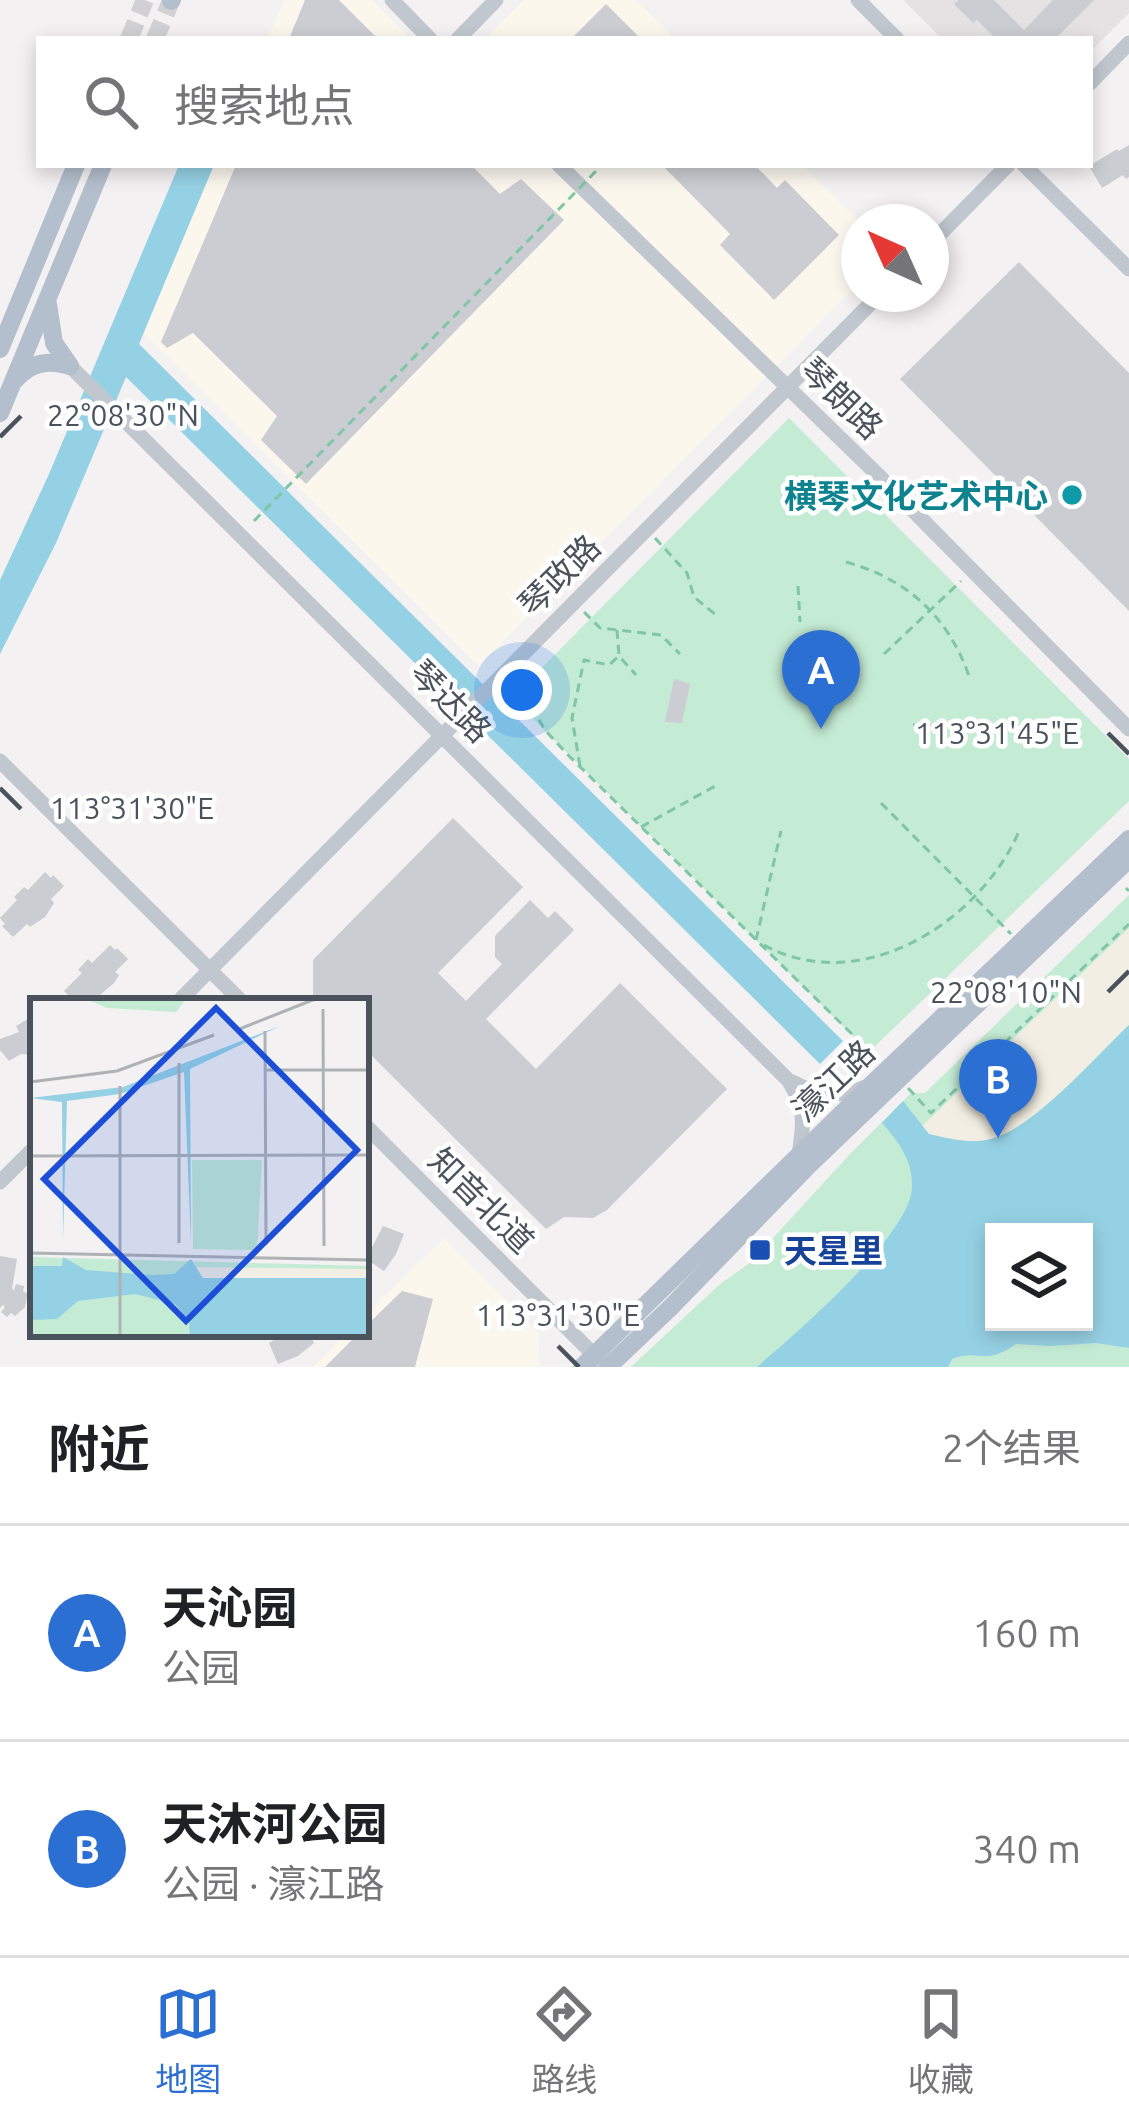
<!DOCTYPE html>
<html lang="zh">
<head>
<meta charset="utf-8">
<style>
  :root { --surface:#fff; --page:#f6f6f6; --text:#202124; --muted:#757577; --line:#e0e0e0; --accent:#2b6fd2 }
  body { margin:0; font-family:Ubuntu,"Noto Sans SC",sans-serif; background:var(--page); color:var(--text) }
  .controls { position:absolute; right:36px; bottom:36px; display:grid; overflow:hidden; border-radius:0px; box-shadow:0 6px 18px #0003 }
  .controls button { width:108px; height:108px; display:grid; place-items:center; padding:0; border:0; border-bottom:3px solid var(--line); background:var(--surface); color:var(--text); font:60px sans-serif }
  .compass { position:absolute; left:841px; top:204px; width:108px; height:108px; border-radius:50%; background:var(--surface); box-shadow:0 6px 18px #0003; rotate:315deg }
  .you { position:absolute; left:522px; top:690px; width:42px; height:42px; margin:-30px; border:9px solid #fff; border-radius:50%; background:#1a73e8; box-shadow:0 0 0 18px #1a73e833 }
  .badge { display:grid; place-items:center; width:78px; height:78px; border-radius:50%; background:var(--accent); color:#fff; font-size:39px; font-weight:700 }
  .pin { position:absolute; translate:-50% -99px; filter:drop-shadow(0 3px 6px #0008) }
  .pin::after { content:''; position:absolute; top:63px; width:42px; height:36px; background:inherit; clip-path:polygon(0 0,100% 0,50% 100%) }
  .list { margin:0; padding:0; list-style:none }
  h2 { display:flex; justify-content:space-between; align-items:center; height:156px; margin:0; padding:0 48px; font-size:51px }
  h2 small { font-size:39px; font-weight:400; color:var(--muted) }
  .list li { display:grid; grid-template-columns:78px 1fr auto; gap:36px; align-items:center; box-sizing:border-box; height:216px; padding:0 48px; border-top:3px solid var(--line) }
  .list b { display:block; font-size:45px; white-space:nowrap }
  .list p { margin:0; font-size:39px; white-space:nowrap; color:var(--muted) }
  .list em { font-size:39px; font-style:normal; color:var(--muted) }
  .icon { flex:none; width:66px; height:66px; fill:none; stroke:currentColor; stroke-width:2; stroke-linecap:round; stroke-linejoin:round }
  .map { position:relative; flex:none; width:1129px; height:1367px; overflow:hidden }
  .search { position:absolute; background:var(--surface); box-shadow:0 6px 18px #0003; left:36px; right:36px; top:36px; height:132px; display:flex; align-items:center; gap:30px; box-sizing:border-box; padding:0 42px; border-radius:0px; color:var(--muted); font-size:45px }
  .sheet { height:588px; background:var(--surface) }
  nav { display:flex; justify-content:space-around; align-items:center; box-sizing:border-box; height:168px; border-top:3px solid var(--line); background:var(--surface); font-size:33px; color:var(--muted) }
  nav a { display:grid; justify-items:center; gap:6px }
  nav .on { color:var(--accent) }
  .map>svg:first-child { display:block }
  .commercial { fill:#fbf7ed }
  .education { fill:#e4e2e2 }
  .green { fill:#c4ebd4; fill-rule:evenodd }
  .sand { fill:#f2eee3 }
  .water { fill:#95d1e4; fill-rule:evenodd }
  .building { fill:#cbcdd2 }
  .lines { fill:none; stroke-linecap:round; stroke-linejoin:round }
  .major-tunnel { stroke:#d1d1d3; stroke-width:18; stroke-dasharray:18 9; stroke-linecap:butt }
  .path { stroke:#7fc6a5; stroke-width:3; stroke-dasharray:9 6; stroke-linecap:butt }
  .minor { stroke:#c0c7ce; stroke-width:15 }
  .major { stroke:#b3bfcc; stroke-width:18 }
  .path-bridge { stroke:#7fc6a5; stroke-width:3; stroke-dasharray:9 6; stroke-linecap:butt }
  .ticks { fill:none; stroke:#4a535c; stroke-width:4.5 }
  .culture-dot { fill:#0f9aa8; stroke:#fff; stroke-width:4.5 }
  .transit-dot { fill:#1a4fb4; stroke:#fff; stroke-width:4.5 }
  .labels { text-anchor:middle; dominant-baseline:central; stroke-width:9; stroke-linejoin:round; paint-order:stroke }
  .street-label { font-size:33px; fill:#4a535c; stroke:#fff }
  .culture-label { font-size:33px; font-weight:bold; fill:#0d838f; stroke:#fff; text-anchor:end }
  .transit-label { font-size:33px; font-weight:bold; fill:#164399; stroke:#fff; text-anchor:start }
  .inset-road { fill:none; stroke:#afb2b5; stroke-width:3 }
  .view { fill:#1d4ed8; fill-opacity:0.15; stroke:#1d4ed8; stroke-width:6 }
  .inset-edge { fill:none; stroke:#4a535c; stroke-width:6 }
  .ticks-label { font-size:30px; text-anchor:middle; fill:#4a535c; stroke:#fff; stroke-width:9; stroke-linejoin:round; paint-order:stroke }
</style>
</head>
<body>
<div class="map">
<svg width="1129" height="1367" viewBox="0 0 1129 1367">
  <rect width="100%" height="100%" fill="#f3f1f1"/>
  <g class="commercial">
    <polygon points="284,0 372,0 411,39 267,39"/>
    <polygon points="524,0 636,0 676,39 485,39"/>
    <polygon points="214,165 803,165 860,222 859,283 479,666 143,333"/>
    <polygon points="444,1238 538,1332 540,1367 313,1367 346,1334 366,1334 366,1314"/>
  </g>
  <polygon class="education" points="903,0 1129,0 1129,13 1090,52 1090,39 942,39"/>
  <g class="green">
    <polygon points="789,418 1129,759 1129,801 869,1052 512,698"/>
    <path d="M1129,895v472h-498l88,-82 32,-23 100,-109 60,-60h14zM994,1232h90v90h-90z"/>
  </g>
  <path class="sand" d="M1129,928v97c-34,32 -93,100 -135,113 -21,7 -44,1 -65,-4l-7,-8z"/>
  <g class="water">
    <polygon points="179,165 214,165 139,344 843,1041 820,1064 126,377 56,543 0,654 0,580 49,474"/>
    <path d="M1129,1025v323l-33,-5 -46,3 -34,-2c-33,23 -36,4 -64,15l-4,8h-191c37,-32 154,-132 155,-180 1,-27 -14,-46 -30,-64l21,-22 26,33c21,5 44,11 65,4 43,-13 101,-81 135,-113zM1084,1232v90h-90v-90z"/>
  </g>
  <g class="building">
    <polygon points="305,0 339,0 378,39 289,39"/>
    <polygon points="959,0 994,0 1024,30 1053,0 1094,0 1055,39 996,39 977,20 973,23 954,4"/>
    <polygon points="606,4 641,39 571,39"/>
    <polygon points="1129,145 1129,177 1126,179 1123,175 1102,188 1089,166 1117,149 1119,151"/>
    <polygon points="236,165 471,165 500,194 521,179 564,220 306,484 261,440 277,416 193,333 167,348 161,342"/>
    <polygon points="662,165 755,165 777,188 785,180 839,235 774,300 720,245 730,234"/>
    <polygon points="1019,262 1129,373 1129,611 900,379"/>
    <polygon points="674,679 690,684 682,723 665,722"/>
    <polygon points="453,818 523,887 438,973 466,1001 502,964 495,957 495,936 530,900 548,918 555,911 574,930 486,1019 536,1069 620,983 727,1089 607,1210 593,1218 564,1217 546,1229 366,1050 366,1001 316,1001 313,998 313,960"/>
    <polygon points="45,872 51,878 53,875 64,886 51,899 54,903 45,917 30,927 27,924 13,937 2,926 5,924 0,918 17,900 14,897 24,887 28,890"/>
    <polygon points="110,945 115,950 117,948 128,959 115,972 119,975 114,983 94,1000 91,996 86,1001 69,1001 67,999 69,996 64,991 82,973 78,970 88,959 92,963"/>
    <polygon points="28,1019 31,1025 33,1024 33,1055 21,1054 9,1061 0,1050 0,1039 19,1032 16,1026"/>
    <polygon points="383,1226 404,1234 396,1254 384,1271 366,1259"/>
    <polygon points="0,1256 17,1259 12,1289 14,1290 16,1284 24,1286 23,1292 28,1293 25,1307 15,1316 11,1313 7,1317 1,1312 5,1307 3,1305 0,1308"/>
    <polygon points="402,1291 433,1299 415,1367 325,1367 358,1334 366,1334 366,1326"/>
    <polygon points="285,1334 309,1334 314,1343 298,1356 278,1364 269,1343"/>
  </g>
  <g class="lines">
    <g class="major-tunnel">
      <polyline points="129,39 145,0"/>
      <polyline points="155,39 171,1"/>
    </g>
    <g class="path">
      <polyline points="655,538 687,573 694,597 716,615"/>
      <path d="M846,562c61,17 102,54 123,114"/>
      <polyline points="798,586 800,622"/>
      <polyline points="584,612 600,628 661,635 680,654"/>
      <polyline points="617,630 619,656 636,675"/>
      <polyline points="884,654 961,581"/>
      <polyline points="516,681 545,730 569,756 857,1039"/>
      <polyline points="913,725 946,726"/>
      <polyline points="580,766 572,718 584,660 609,665 619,656"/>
      <polyline points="881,803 1011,934"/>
      <polyline points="641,827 717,785"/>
      <polyline points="1126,888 1129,891"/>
      <polyline points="756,940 781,831"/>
      <path d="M764,945c97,53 217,-23 256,-116"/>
      <polyline points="908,1088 931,1113 1129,924"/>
    </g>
    <g class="minor">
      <polyline points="392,0 430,39"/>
      <polyline points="858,0 897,39"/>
      <polyline points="458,39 496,0"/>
      <polyline points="1090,83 1129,43"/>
      <polyline points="559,165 877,474 1129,729"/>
      <polyline points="1024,165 1129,269"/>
      <polyline points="931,243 1008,165"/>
      <path d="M70,366l719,715c17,28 15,42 10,74"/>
      <polyline points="0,761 241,1001"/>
      <polyline points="179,1001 880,294"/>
      <path d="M792,1082c29,15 43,16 74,5"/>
      <polyline points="366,1126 601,1362"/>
      <polyline points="0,1182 33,1149"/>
    </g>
    <g class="major">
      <polyline points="171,1 172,0"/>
      <polyline points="48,304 54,343 70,366"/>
      <polyline points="0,349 76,165"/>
      <path d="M15,380c15,-17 33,-21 55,-14"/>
      <polyline points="0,413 103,165"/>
      <polyline points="582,1367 870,1086 1129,839"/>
      <polyline points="608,1367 671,1307 809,1165 1129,859"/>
    </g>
    <polyline class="path-bridge" points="254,521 602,165"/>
  </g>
  <path class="ticks" d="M0,437l21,-21M1108,733l21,21M0,788l21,21M1108,992l21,-21M558,1346l21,21"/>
  <circle class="culture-dot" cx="1072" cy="495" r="12"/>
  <rect class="transit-dot" x="748" y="1238" width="24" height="24" rx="6"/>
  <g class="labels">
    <g class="street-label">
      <text transform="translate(842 398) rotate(44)">琴朗路</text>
      <text transform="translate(559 575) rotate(-45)">琴政路</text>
      <text transform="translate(451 701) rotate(45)">琴达路</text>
      <text transform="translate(833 1080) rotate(-44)">濠江路</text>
      <text transform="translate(482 1200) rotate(45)">知音北道</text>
    </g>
    <g class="culture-label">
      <text x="1048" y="495">横琴文化艺术中心</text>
    </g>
    <g class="transit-label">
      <text x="784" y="1250">天星里</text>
    </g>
  </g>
  <g transform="translate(30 998)">
    <rect width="339" height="339" fill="#f3f1f1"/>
    <path d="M56,1h100l-10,13 -69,-4zM162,162h70l-5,90 -64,-1zM0,259l339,9v70h-339z" fill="#c4ebd4"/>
    <path d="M160,269l179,2v9h-166z" fill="#f2eee3"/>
    <path d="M250,28l-90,43 1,175 -7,-172 -64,22 -53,7 -4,139 -1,-138 -32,-4 93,-11zM33,259l23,13 65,5 23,-1 17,-15 12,19h166v58h-179l-1,-16 -14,-16 -40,-10 -57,7 -21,18 -24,1 -3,16v-70h32z" fill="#95d1e4"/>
    <path class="inset-road" d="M293,11l1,237M207,32l78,-31M235,33l1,214M149,65v180M235,72h104M0,84l87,-11 97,-36M90,88v250M0,158l339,-1M0,255l339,7"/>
    <path class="view" d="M186,10l141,142 -171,171 -142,-142z"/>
    <rect width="339" height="339" class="inset-edge"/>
  </g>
  <g class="ticks-label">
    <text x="123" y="426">22°08'30"N</text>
    <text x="997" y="744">113°31'45"E</text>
    <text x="132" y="819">113°31'30"E</text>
    <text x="1006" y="1003">22°08'10"N</text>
    <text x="558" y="1326">113°31'30"E</text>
  </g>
</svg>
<div class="controls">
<button><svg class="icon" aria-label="layers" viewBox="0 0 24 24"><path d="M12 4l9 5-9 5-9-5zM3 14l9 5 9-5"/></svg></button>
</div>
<svg class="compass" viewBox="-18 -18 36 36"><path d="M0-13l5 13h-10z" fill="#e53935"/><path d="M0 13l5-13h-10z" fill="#757577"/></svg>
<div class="you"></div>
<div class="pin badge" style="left:821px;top:729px">A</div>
<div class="pin badge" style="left:998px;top:1138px">B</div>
<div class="search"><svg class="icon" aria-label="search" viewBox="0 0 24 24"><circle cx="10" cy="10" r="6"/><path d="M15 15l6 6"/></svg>搜索地点</div>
</div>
<section class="sheet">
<h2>附近<small>2个结果</small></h2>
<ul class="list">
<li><span class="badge">A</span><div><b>天沁园</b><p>公园</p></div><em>160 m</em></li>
<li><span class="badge">B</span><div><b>天沐河公园</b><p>公园 · 濠江路</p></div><em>340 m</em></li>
</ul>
</section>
<nav>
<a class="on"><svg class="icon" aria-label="map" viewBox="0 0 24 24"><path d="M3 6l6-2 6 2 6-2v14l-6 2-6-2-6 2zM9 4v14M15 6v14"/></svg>地图</a>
<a><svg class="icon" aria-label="directions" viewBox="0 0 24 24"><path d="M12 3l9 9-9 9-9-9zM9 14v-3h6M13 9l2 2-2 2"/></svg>路线</a>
<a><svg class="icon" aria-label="saved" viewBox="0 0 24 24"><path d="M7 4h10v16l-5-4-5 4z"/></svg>收藏</a>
</nav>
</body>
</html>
